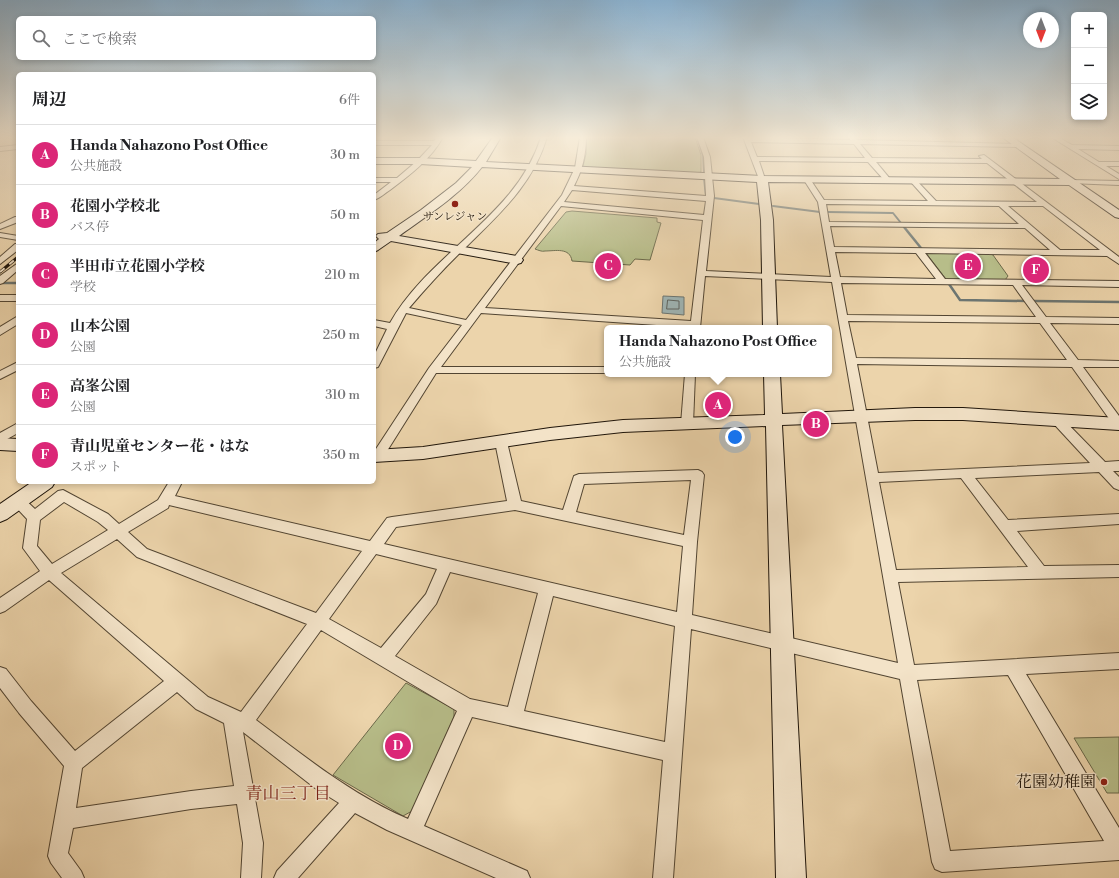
<!DOCTYPE html>
<html lang="ja">
<head>
<meta charset="utf-8">
<style>
  :root { --surface:#fff; --page:#f6f6f6; --text:#202124; --muted:#757577; --line:#e0e0e0; --accent:#db2777 }
  body { margin:0; font-family:"Libre Bodoni","Noto Serif JP",serif; background:var(--page); color:var(--text) }
  .controls { position:absolute; right:12px; top:12px; display:grid; overflow:hidden; border-radius:6px; box-shadow:0 2px 6px #0003 }
  .controls button { width:36px; height:36px; display:grid; place-items:center; padding:0; border:0; border-bottom:1px solid var(--line); background:var(--surface); color:var(--text); font:20px sans-serif }
  .compass { position:absolute; left:1023px; top:12px; width:36px; height:36px; border-radius:50%; background:var(--surface); box-shadow:0 2px 6px #0003; rotate:180deg }
  .you { position:absolute; left:735px; top:437px; width:14px; height:14px; margin:-10px; border:3px solid #fff; border-radius:50%; background:#1a73e8; box-shadow:0 0 0 6px #1a73e833 }
  .badge { display:grid; place-items:center; width:26px; height:26px; border-radius:50%; background:var(--accent); color:#fff; font-size:13px; font-weight:700 }
  .pin { position:absolute; translate:-50% -50%; border:2px solid #fff; box-shadow:0 1px 4px #0006 }
  .popup { position:absolute; left:604px; top:325px; width:228px; height:52px; box-sizing:border-box; display:grid; place-content:center; border-radius:6px; background:var(--surface); filter:drop-shadow(0 1px 3px #0005); font-size:13px; white-space:nowrap; color:var(--muted) }
  .popup b { font-size:15px; color:var(--text) }
  .popup::after { content:''; position:absolute; left:50%; top:100%; margin-left:-8px; border:8px solid transparent; border-top-color:var(--surface) }
  .list { margin:0; padding:0; list-style:none }
  h2 { display:flex; justify-content:space-between; align-items:center; height:52px; margin:0; padding:0 16px; font-size:17px }
  h2 small { font-size:13px; font-weight:400; color:var(--muted) }
  .list li { display:grid; grid-template-columns:26px 1fr auto; gap:12px; align-items:center; box-sizing:border-box; height:60px; padding:0 16px; border-top:1px solid var(--line) }
  .list b { display:block; font-size:15px; white-space:nowrap }
  .list p { margin:0; font-size:13px; white-space:nowrap; color:var(--muted) }
  .list em { font-size:13px; font-style:normal; color:var(--muted) }
  .icon { flex:none; width:22px; height:22px; fill:none; stroke:currentColor; stroke-width:2; stroke-linecap:round; stroke-linejoin:round }
  .map { position:relative; flex:none; width:1119px; height:878px; overflow:hidden }
  .search { position:absolute; background:var(--surface); box-shadow:0 2px 6px #0003; left:16px; top:16px; width:360px; height:44px; display:flex; align-items:center; gap:10px; box-sizing:border-box; padding:0 14px; border-radius:6px; color:var(--muted); font-size:15px }
  .panel { position:absolute; background:var(--surface); box-shadow:0 2px 6px #0003; left:16px; top:72px; width:360px; height:412px; border-radius:6px }
  .map>svg:first-child { display:block }
  .green { fill:#b7bd89; stroke:#6b694a }
  .water { fill:#9fb5b5; stroke:#6c7571 }
  .lines { fill:none; stroke-linecap:round; stroke-linejoin:round }
  .shore { stroke:#5f6560; stroke-width:1 }
  .stream-far1 { stroke:#6c7571; stroke-width:2 }
  .stream { stroke:#6c7571; stroke-width:2.5 }
  .street-casing { stroke:#524532; stroke-width:2 }
  .secondary-casing { stroke:#1f150a; stroke-width:2 }
  .street { fill:#f3e3c8; fill-rule:evenodd }
  .secondary { fill:#f3e3c8; fill-rule:evenodd }
  .rail-casing { stroke:#1f150a; stroke-width:3 }
  .rail { stroke:#f3e3c8; stroke-width:2; stroke-dasharray:6; stroke-linecap:butt }
  .poi-dot { fill:#8f2418; stroke:#f3e3c8; stroke-width:1.5 }
  .labels { text-anchor:middle; dominant-baseline:central; stroke-width:3; stroke-linejoin:round; paint-order:stroke }
  .far-poi-label { font-size:11px; fill:#1f150a; stroke:#f3e3c8 }
  .near-poi-label { font-size:16px; fill:#1f150a; stroke:#f3e3c8; text-anchor:end }
  .near-neighbourhood-label { font-size:17px; fill:#7a1f14; stroke:#f3e3c8 }
</style>
</head>
<body>
<div class="map">
<svg width="1119" height="878" viewBox="0 0 1119 878">
  <rect width="100%" height="100%" fill="#ecd4ab"/>
  <filter id="stains"><feTurbulence type="fractalNoise" baseFrequency=".005" numOctaves="4"/><feColorMatrix values="0 0 0 0 .2 0 0 0 0 .09 0 0 0 0 .02 0 0 0 .5 -.17"/></filter>
  <radialGradient id="worn" r=".72"><stop offset=".6" stop-color="#630" stop-opacity="0"/><stop offset="1" stop-color="#630" stop-opacity=".3"/></radialGradient>
  <g class="green">
    <polygon points="586,137 695,137 701,155 701,172 697,173 585,168 583,166 586,154"/>
    <path d="M572,211l85,7v4l4,1 -11,37 -15,-1 -5,6 -58,-4c-2,-14 -17,-10 -27,-10 -3,1 -7,-1 -10,-2l31,-37z"/>
    <polygon points="926,253 989,253 993,255 1008,276 1005,280 946,279"/>
    <polygon points="406,683 454,709 454,717 412,811 403,816 333,775"/>
    <polygon points="1119,737 1119,793 1107,793 1074,738"/>
  </g>
  <polygon class="water" points="663,296 684,297 684,315 662,313"/>
  <g class="lines">
    <polygon class="shore" points="668,300 679,301 679,309 667,309"/>
    <g class="stream-far1">
      <polyline points="697,137 703,156 704,173"/>
      <polyline points="704,179 706,196"/>
      <polyline points="714,198 759,204"/>
      <polyline points="773,206 820,212"/>
      <polyline points="828,212 893,213 901,223"/>
    </g>
    <g class="stream">
      <polyline points="904,227 921,248"/>
      <polyline points="3,283 18,283"/>
      <polyline points="949,284 960,300 1026,301"/>
      <polyline points="1034,301 1119,302"/>
    </g>
    <defs>
      <g id="street">
        <path d="M437,137h6c-12,22 -33,38 -53,53 -5,3 -10,8 -16,10v-5l17,-13h-17v-4h23l20,-17 15,-16h-58v-4h60z"/>
        <path d="M541,137h6c-14,48 -48,77 -82,111 -20,19 -38,39 -56,60l57,12 96,-125 13,-27 5,-31h6c0,18 -4,34 -12,49l132,10 -2,-39 -7,-20h6l7,20 4,39 -8,75 125,6 -13,-75 -14,-22 4,-2 2,1 14,21 104,1 -18,-20 4,-2 2,1 20,21 101,1 -50,-39 -111,-1 15,18 -4,2 -2,-1 -17,-19 -109,-1 6,18 -3,2 -3,-2 -16,-42 107,3v-3h4l3,3 163,4 1,1 -3,2 -158,-3 12,14 110,1 -3,-3 5,-1 135,102v7l-12,-8 -182,-3 20,26 174,2v6l-97,-2 24,32 73,1v6l-69,-1 28,37 41,1v6h-36l36,49v12l-4,-1 -43,-60 -215,-3 21,109 212,-10 -37,-40 -2,-3 2,-3h8l44,45 14,-1v10h-6l6,6v13l-5,-2 -15,-16 -124,6 33,42 111,-6v10l-102,7 27,35 75,-1v12l-221,5 16,83 205,-12v16l-93,5 93,154v32l-177,12 -7,-3 -3,-7 -32,-183 -209,-50 -18,249h-20l10,-118 -191,-43 -48,109 103,45 3,7h-34l-109,-48 -32,-17 -57,65h-24l3,-7 62,-68 -24,-15 -72,-56 20,111 -2,35h-20l2,-35 -6,-39 -46,5 -118,19 -5,25 13,18 3,7h-22l-11,-15 -3,-7 16,-90 -45,-53 -19,-25v-21l6,2 25,32 44,50 89,-70 -115,-101 -44,31 -5,2v-15l40,-27 -17,-23 4,-29 -16,-17 2,-4c10,-3 15,5 22,11l23,-18 5,-1 45,24 11,10 39,-24 11,-18h13l-7,14 195,45 17,-23 5,-1 115,-16 -12,-59 2,-3 4,-1 4,1 2,3 14,59 42,9 10,-31 1,-3 5,-2 119,-4 4,2 2,3 -7,67 -5,73 206,48 -66,-381 -127,-6 -5,52 -219,-15 -40,54h166v6h-171l-54,86 -4,1 -4,-1v-7l55,-84 33,-43 -56,-12 -28,54 -4,1v-12l13,-27 -13,-3v-6l16,3c39,-70 127,-107 151,-186zM751,142l103,2 11,14 -108,-1zM572,190l134,11 -2,14 -140,-13zM826,204l173,2 20,18 -190,-2zM561,206l142,14 -12,101 -206,-13zM1008,206h35l57,44h-40zM830,226l195,2 25,22 -216,-3zM835,252l81,1 20,26 -96,-2zM841,283l172,2 23,32 -189,-2zM848,321l192,2 27,37 -211,-2zM961,478l67,89 -132,3 -17,-88zM691,480l-7,55 -108,-23 8,-28zM64,502l34,20 10,8 -56,34 -15,-18 3,-26zM169,505l193,46 -46,62 -169,-64 -19,-17 40,-24zM515,510l168,36 -6,66 -293,-68 12,-17zM117,539l20,18 170,67 -66,88 -33,-15 -147,-124zM376,554l61,15 -11,25 -45,54 -52,-29zM450,572l88,21 -30,114 -38,-8 -75,-43 41,-52zM553,596l122,30 -10,116 -141,-31zM321,630l136,81 -49,108c-56,-24 -104,-63 -152,-99zM1008,675l96,166 -154,10 -33,-171zM177,692l19,17 28,14 10,63 -43,5 -115,17 6,-40z"/>
        <polygon points="1051,137 1058,137 1072,145 1119,146 1119,150 1078,149 1099,162 1119,162 1119,166 1106,166 1119,174 1119,179"/>
        <polygon points="18,145 18,149 0,151 0,147"/>
        <polygon points="1071,180 1119,181 1119,185 1069,183 1067,182"/>
        <polygon points="15,217 18,217 18,222 0,229 0,224"/>
        <polygon points="0,233 18,236 18,240 0,237"/>
        <polygon points="15,244 18,244 18,250 0,264 0,257"/>
        <polygon points="18,263 18,270 3,283 0,284 0,276"/>
        <rect x="0" y="295" width="18" height="6"/>
        <polygon points="18,316 18,324 0,335 0,327"/>
        <polygon points="18,362 18,370 0,379 0,371"/>
        <polygon points="685,374 695,374 693,424 691,427 683,427 681,424"/>
        <polygon points="18,423 18,433 0,443 0,433"/>
      </g>
      <g id="secondary">
        <path d="M493,137h8l-15,25 276,14 298,3 -58,-42h10l107,73v8l-4,-1 -46,-32 -301,-3 5,38 4,108h-14l-2,-108 -4,-38 -275,-15c-22,28 -54,48 -83,69l118,20 4,1 2,3 -2,3 -4,1 -126,-23 -13,9 -4,2v-9l5,-4 -3,-3 2,-2 9,-1 34,-23 35,-27 16,-16 -52,-3h-46v-6h46l56,3z"/>
        <polygon points="764,374 780,374 782,414 915,408 963,408 1119,418 1119,430 963,420 915,420 782,425 806,878 776,878 766,426 623,432 550,440 423,459 374,462 374,450 423,447 550,428 623,420 765,415"/>
        <polygon points="0,438 18,439 18,451 0,450"/>
        <polygon points="32,482 55,482 52,487 7,519 0,522 0,504"/>
      </g>
    </defs>
    <use href="#street" class="street-casing"/>
    <use href="#secondary" class="secondary-casing"/>
    <use href="#street" class="street"/>
    <use href="#secondary" class="secondary"/>
    <defs>
      <polyline id="rail" points="0,272 18,257"/>
    </defs>
    <use href="#rail" class="rail-casing"/>
    <use href="#rail" class="rail"/>
  </g>
  <linearGradient id="sky" x2="0" y2="1"><stop stop-color="#8bb4d4"/><stop offset="0.53" stop-color="#f6ecd9"/><stop offset="1" stop-color="#f6ecd9" stop-opacity="0"/></linearGradient>
  <rect width="1119" height="260" fill="url(#sky)"/>
  <g class="poi-dot">
    <circle cx="455" cy="204" r="4"/>
    <circle cx="1104" cy="782" r="4"/>
  </g>
  <g class="labels">
    <g class="far-poi-label">
      <text x="455" y="217">サンレジャン</text>
    </g>
    <g class="near-poi-label">
      <text x="1096" y="782">花園幼稚園</text>
    </g>
    <g class="near-neighbourhood-label">
      <text x="288" y="794">青山三丁目</text>
    </g>
  </g>
  <rect width="100%" height="100%" filter="url(#stains)"/>
  <rect width="100%" height="100%" fill="url(#worn)"/>
</svg>
<div class="controls">
<button>+</button>
<button>−</button>
<button><svg class="icon" aria-label="layers" viewBox="0 0 24 24"><path d="M12 4l9 5-9 5-9-5zM3 14l9 5 9-5"/></svg></button>
</div>
<svg class="compass" viewBox="-18 -18 36 36"><path d="M0-13l5 13h-10z" fill="#e53935"/><path d="M0 13l5-13h-10z" fill="#757577"/></svg>
<div class="you"></div>
<div class="pin badge" style="left:718px;top:405px">A</div>
<div class="popup"><b>Handa Nahazono Post Office</b>公共施設</div>
<div class="pin badge" style="left:816px;top:424px">B</div>
<div class="pin badge" style="left:608px;top:266px">C</div>
<div class="pin badge" style="left:398px;top:746px">D</div>
<div class="pin badge" style="left:968px;top:266px">E</div>
<div class="pin badge" style="left:1036px;top:270px">F</div>
<div class="search"><svg class="icon" aria-label="search" viewBox="0 0 24 24"><circle cx="10" cy="10" r="6"/><path d="M15 15l6 6"/></svg>ここで検索</div>
<section class="panel">
<h2>周辺<small>6件</small></h2>
<ul class="list">
<li><span class="badge">A</span><div><b>Handa Nahazono Post Office</b><p>公共施設</p></div><em>30 m</em></li>
<li><span class="badge">B</span><div><b>花園小学校北</b><p>バス停</p></div><em>50 m</em></li>
<li><span class="badge">C</span><div><b>半田市立花園小学校</b><p>学校</p></div><em>210 m</em></li>
<li><span class="badge">D</span><div><b>山本公園</b><p>公園</p></div><em>250 m</em></li>
<li><span class="badge">E</span><div><b>高峯公園</b><p>公園</p></div><em>310 m</em></li>
<li><span class="badge">F</span><div><b>青山児童センター花・はな</b><p>スポット</p></div><em>350 m</em></li>
</ul>
</section>
</div>
</body>
</html>
